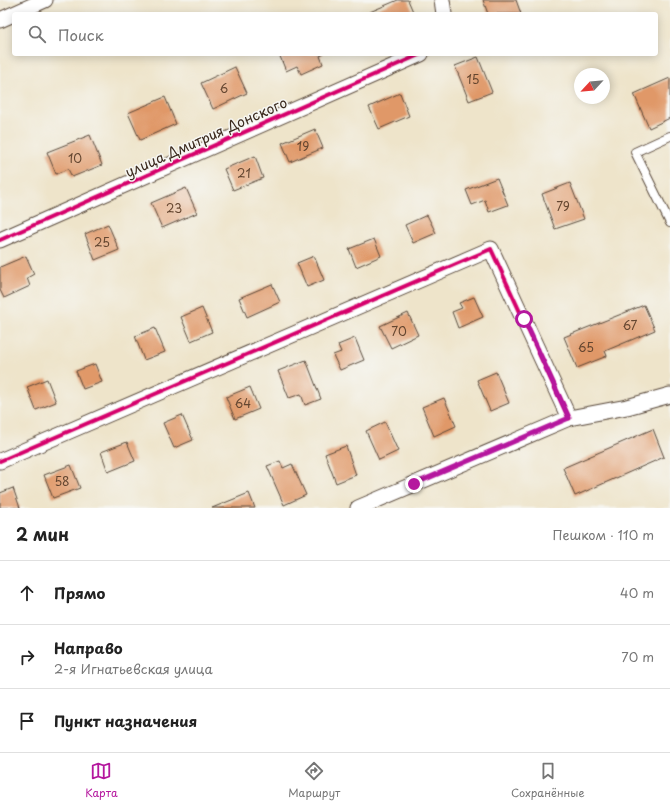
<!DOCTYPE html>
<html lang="ru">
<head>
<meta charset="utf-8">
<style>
  :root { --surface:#fff; --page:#f6f6f6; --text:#222; --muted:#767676; --line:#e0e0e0; --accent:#b5179e }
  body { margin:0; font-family:"Playpen Sans",sans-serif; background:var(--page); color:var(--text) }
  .compass { position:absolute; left:574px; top:68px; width:36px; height:36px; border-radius:50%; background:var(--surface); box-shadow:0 2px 10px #0003; rotate:244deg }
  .stop { position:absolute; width:12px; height:12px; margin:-9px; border:3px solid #b5179e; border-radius:50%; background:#fff }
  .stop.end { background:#b5179e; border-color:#fff; box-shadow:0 1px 4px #0008 }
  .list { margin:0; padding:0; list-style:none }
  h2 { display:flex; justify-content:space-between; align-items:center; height:52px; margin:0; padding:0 16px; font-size:17px }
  h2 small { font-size:13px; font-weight:400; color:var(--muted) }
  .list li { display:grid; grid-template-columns:26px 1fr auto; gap:12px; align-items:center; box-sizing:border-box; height:64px; padding:0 16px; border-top:1px solid var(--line) }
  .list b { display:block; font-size:15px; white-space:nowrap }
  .list p { margin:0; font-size:13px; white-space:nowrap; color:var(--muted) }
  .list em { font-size:13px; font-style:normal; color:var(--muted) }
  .icon { flex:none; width:22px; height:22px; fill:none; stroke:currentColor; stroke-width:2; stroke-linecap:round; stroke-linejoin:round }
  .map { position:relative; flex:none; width:670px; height:508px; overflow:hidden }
  .search { position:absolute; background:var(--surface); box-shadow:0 2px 10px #0003; left:12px; right:12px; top:12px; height:44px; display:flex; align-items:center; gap:10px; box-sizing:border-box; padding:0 14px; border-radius:4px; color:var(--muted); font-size:15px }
  .sheet { height:244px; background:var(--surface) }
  nav { display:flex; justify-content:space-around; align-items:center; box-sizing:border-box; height:56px; border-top:1px solid var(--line); background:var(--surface); font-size:11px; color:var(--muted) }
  nav a { display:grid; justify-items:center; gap:2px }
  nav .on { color:var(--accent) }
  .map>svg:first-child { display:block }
  .building { fill:#e09867 }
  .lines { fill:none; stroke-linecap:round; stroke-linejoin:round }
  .lane-casing { stroke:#564638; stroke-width:10 }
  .street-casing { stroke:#564638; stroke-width:17 }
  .lane { stroke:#fff; stroke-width:8 }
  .street { stroke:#fff; stroke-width:15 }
  .cycleway-casing { stroke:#f6f6f2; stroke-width:6 }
  .cycleway { stroke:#d6006c; stroke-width:4 }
  .route { stroke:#b5179e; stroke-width:5 }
  .labels { text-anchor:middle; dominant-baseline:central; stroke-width:3; stroke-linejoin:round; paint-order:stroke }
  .number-label { font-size:12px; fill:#644630 }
  .street-label { font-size:14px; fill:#3b2a1e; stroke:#f6f6f2 }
</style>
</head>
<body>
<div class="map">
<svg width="670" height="508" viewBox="0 0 670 508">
  <rect width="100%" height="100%" fill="#f6f6f2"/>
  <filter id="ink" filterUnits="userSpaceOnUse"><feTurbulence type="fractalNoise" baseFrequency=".025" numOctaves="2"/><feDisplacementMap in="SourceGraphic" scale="8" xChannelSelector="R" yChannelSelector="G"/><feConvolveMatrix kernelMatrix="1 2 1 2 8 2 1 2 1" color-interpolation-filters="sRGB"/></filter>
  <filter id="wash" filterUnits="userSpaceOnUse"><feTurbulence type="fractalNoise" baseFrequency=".012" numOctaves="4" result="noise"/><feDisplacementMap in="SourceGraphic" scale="16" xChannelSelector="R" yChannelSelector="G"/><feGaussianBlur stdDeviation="0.9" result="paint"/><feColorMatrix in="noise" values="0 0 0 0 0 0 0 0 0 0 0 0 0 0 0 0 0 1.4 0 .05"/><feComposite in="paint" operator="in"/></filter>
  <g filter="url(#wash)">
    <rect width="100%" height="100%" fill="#eee4ca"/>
    <g id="blocks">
      <g class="building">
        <polygon points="398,0 408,0 414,14 365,14"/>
        <polygon points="483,0 516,0 521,14 488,14"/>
        <polygon points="279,54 324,54 320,56 323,64 301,74 297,66 286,71"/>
        <polygon points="478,57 492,92 469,101 455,66"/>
        <polygon points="235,67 247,93 213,109 201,83"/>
        <polygon points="670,78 670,118 649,128 634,94"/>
        <polygon points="400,93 409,116 379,129 369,107"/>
        <polygon points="165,97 176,124 140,140 128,113"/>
        <polygon points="315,129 323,148 290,162 282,143"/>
        <polygon points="90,135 102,165 72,177 68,169 56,174 47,152"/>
        <polygon points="255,156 263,178 233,190 224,169"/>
        <polygon points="497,178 508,205 489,212 485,200 472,205 466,190"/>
        <polygon points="570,183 584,219 555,229 542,194"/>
        <polygon points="186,188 197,213 162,228 151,203"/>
        <polygon points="427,215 436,233 413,243 405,225"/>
        <polygon points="108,224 119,250 95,260 85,234"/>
        <polygon points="374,239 381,256 356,267 349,249"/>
        <polygon points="26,256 34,274 27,278 30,286 4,298 0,290 0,267"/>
        <polygon points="314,256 324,280 307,287 297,263"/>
        <polygon points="272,284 280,302 247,317 239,298"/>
        <polygon points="474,297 483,317 458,328 452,312 462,308 459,303"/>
        <polygon points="644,305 655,330 605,351 607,356 577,368 564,337"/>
        <polygon points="202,308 212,332 191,341 181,317"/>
        <polygon points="408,313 418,335 391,348 380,326"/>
        <polygon points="155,328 165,352 144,360 135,336"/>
        <polygon points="355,338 364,360 340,370 333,355 341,352 338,345"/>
        <polygon points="306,360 321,399 305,405 301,394 289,398 278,371"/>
        <polygon points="95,364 102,382 83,389 76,371"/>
        <polygon points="496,372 509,403 490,411 477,380"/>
        <polygon points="47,379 56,402 36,410 27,387"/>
        <polygon points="250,387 259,409 235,419 226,397"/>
        <polygon points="444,398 456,426 434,436 422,407"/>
        <polygon points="182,415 193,440 174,448 163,423"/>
        <polygon points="385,422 398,451 379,460 366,431"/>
        <polygon points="653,429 664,457 575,496 563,468"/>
        <polygon points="127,442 135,461 108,472 101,452"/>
        <polygon points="346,446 356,475 336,483 325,454"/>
        <polygon points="280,461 283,468 292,464 306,495 284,505 267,466"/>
        <polygon points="71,465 80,488 53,498 44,475"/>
        <polygon points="13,488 20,508 0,508 0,493"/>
        <polygon points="249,493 255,508 212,508"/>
      </g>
    </g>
  </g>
  <g filter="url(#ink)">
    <use href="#blocks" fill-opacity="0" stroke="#564638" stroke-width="1"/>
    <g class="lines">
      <defs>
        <polyline id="lane" points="670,136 635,152 670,223"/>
        <g id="street">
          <polyline points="442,0 444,14"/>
          <polyline points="0,20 45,0"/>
          <polyline points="0,240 421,54"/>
          <polyline points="0,461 491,249 569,418"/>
          <polyline points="358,508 569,418 627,407 670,395"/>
        </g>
      </defs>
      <use href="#lane" class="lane-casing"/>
      <use href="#street" class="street-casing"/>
      <use href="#lane" class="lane"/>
      <use href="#street" class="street"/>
      <defs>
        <g id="cycleway">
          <polyline points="0,240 421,54"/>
          <polyline points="0,461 491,249 569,418"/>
        </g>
      </defs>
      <use href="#cycleway" class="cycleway-casing"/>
      <use href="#cycleway" class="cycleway"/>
    </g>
  </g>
  <g class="lines" filter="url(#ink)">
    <polyline class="route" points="414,484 569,418 524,319"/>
  </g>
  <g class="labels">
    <g class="number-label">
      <text x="473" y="79">15</text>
      <text x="224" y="88">6</text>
      <text x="303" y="146">19</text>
      <text x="75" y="158">10</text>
      <text x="244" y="173">21</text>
      <text x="563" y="206">79</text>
      <text x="174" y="208">23</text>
      <text x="102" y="242">25</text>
      <text x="630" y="325">67</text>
      <text x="399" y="331">70</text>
      <text x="586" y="347">65</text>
      <text x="243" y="403">64</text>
      <text x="62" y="481">58</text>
    </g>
    <g class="street-label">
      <text transform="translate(206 137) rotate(-24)">улица Дмитрия Донского</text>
    </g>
  </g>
</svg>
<svg class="compass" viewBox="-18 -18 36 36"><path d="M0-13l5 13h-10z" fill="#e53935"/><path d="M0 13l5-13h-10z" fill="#767676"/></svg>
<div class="stop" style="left:524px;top:319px"></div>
<div class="stop end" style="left:414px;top:484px"></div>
<div class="search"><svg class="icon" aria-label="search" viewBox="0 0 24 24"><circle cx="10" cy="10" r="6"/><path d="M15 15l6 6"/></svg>Поиск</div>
</div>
<section class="sheet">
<h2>2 мин<small>Пешком · 110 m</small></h2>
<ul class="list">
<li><svg class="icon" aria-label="ahead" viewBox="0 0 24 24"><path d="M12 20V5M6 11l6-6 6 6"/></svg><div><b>Прямо</b></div><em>40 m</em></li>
<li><svg class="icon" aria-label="right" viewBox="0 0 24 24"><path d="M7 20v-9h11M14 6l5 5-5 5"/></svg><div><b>Направо</b><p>2-я Игнатьевская улица</p></div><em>70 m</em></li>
<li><svg class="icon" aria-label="arrive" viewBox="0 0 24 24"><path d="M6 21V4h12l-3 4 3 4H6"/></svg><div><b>Пункт назначения</b></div></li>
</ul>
</section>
<nav>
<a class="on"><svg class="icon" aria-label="map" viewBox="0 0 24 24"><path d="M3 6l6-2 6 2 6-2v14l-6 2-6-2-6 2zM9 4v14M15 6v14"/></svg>Карта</a>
<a><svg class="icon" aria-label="directions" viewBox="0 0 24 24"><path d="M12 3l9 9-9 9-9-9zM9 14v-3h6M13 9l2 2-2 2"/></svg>Маршрут</a>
<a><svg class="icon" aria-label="saved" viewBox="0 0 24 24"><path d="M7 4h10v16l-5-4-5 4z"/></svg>Сохранённые</a>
</nav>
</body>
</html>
